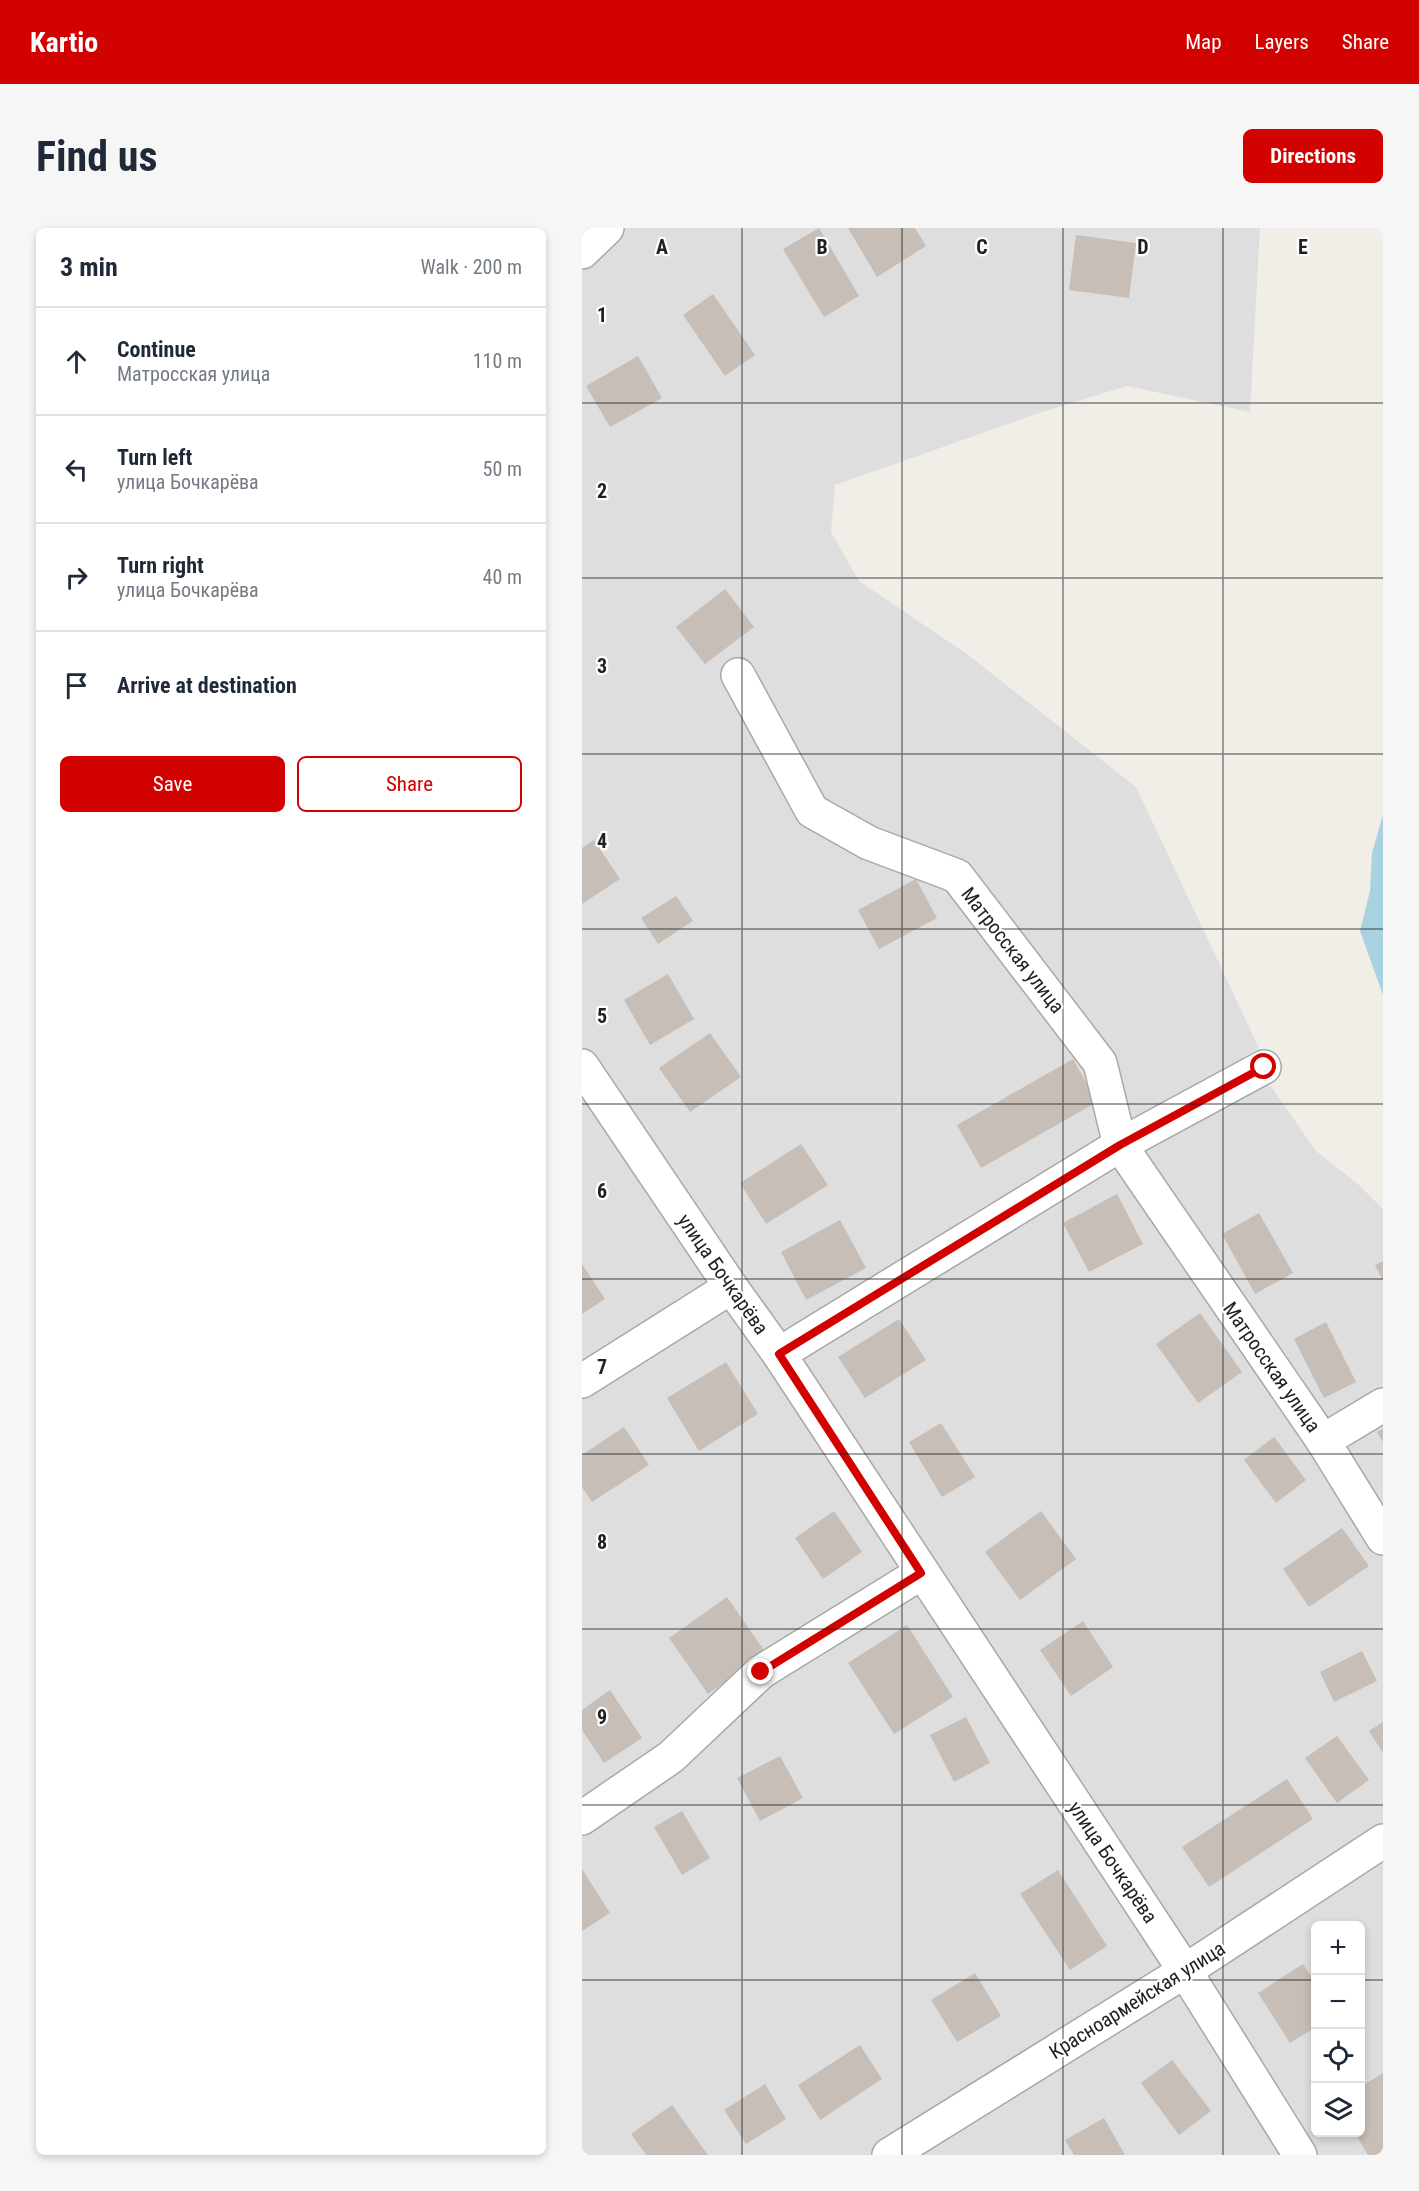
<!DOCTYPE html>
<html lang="en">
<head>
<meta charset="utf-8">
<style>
  :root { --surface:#fff; --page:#f6f6f7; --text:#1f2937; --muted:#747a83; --line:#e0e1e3; --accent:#d20200 }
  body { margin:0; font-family:"Roboto Condensed",sans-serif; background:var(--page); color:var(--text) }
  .controls { position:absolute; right:18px; bottom:18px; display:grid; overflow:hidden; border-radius:9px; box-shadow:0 3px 9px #0003 }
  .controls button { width:54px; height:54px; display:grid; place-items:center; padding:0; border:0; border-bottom:2px solid var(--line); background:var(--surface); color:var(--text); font:30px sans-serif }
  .stop { position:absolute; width:18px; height:18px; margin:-14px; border:4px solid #d20200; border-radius:50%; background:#fff }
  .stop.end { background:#d20200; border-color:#fff; box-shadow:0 2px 6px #0008 }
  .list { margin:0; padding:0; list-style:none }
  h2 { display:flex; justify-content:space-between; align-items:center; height:78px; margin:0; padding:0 24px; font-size:26px }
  h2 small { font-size:20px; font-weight:400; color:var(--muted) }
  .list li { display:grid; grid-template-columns:39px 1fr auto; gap:18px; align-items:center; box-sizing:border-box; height:108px; padding:0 24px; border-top:2px solid var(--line) }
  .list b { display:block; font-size:22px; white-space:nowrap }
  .list p { margin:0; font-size:20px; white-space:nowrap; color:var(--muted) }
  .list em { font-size:20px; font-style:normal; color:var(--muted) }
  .actions { display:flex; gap:12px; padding:18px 24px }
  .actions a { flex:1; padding:14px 0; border:2px solid var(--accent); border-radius:9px; text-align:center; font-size:21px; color:var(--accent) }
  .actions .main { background:var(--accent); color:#fff }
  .icon { flex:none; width:33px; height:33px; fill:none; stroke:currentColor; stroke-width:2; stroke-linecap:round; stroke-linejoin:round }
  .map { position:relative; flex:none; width:801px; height:1927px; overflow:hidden; border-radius:9px }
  header { display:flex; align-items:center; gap:36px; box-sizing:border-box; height:84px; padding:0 30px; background:var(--accent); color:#fff }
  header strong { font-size:28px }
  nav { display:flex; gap:33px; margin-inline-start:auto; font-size:21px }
  .intro { display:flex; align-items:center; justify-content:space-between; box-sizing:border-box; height:144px; padding:0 36px }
  h1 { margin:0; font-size:42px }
  .button { padding:15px 27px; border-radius:9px; background:var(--accent); color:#fff; font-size:21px; font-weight:700 }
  main { display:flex; gap:36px; padding:0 36px }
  aside { flex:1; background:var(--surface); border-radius:9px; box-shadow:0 3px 9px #0003 }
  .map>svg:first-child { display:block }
  .residential { fill:#dfdede; fill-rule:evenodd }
  .water { fill:#a8d2df }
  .building { fill:#c6beb7 }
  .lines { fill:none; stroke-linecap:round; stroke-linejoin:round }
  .minor-casing { stroke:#a8a8a8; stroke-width:36 }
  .minor { stroke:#fff; stroke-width:33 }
  .route { stroke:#d20200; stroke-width:8 }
  .grid { fill:none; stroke:#212121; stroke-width:1.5; stroke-opacity:0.55 }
  .labels { text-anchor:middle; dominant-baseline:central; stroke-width:4.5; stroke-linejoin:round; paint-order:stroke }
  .street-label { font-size:20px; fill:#212121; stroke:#fff }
  .grid-label { font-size:20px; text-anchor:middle; font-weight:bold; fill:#212121; stroke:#fff; stroke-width:4.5; stroke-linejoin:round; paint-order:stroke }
</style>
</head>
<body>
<header>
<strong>Kartio</strong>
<nav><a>Map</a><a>Layers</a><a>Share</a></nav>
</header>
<div class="intro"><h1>Find us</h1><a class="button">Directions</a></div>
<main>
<aside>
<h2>3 min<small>Walk · 200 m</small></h2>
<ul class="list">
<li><svg class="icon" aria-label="ahead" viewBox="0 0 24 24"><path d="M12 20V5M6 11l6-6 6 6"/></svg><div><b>Continue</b><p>Матросская улица</p></div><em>110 m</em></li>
<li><svg class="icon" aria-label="left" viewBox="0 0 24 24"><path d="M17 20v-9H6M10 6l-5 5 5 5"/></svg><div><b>Turn left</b><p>улица Бочкарёва</p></div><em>50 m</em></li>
<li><svg class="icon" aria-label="right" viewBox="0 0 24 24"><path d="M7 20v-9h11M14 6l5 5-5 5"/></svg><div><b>Turn right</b><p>улица Бочкарёва</p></div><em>40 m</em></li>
<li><svg class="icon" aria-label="arrive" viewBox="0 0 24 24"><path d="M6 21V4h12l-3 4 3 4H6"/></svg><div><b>Arrive at destination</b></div></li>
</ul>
<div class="actions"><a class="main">Save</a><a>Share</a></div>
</aside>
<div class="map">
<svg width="801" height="1927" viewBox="0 0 801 1927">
  <rect width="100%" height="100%" fill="#f1eee8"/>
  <g class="residential">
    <polygon points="40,0 678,0 668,184 545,158 457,185 253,257 249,304 277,353 385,426 554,559 677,820 200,1112 156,1053 0,821 0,37"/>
    <polygon points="0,851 138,1055 0,1144"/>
    <polygon points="684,851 734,923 777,957 801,981 801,1166 743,1202 549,919"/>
    <polygon points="536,926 727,1213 801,1329 801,1603 604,1734 207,1127"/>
    <polygon points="147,1067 328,1341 0,1580 0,1162"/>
    <polygon points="801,1185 801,1294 752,1215"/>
    <polygon points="339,1356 590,1739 288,1927 0,1927 0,1601 182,1451"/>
    <path d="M801,1624v303h-71l-116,-181zM734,1698h44v206h-44z"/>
    <polygon points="600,1752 709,1927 321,1927"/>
  </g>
  <polygon class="water" points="801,587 801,767 778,703 788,663 790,625"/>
  <g class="building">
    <polygon points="237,0 277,68 242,89 201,21"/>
    <polygon points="266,0 333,0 344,18 295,49"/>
    <polygon points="494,7 554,15 547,70 487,62"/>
    <polygon points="131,66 173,127 143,148 101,87"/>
    <polygon points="56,128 80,170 28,199 4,158"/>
    <polygon points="143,361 172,399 123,436 94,399"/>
    <polygon points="12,612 38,651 0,676 0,620"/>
    <polygon points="334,651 355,690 297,721 276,682"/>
    <polygon points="94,668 111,693 76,716 59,690"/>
    <polygon points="86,746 112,791 68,817 42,772"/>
    <polygon points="128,805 159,849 108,884 77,840"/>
    <polygon points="491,831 515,874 399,940 375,897"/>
    <polygon points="219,916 246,957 184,996 158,955"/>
    <polygon points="535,966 561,1016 507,1044 481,995"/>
    <polygon points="677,985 711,1045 673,1066 640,1006"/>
    <polygon points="258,992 284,1040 224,1072 199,1024"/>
    <polygon points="801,1033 801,1053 793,1037"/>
    <polygon points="0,1036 23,1071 0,1086"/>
    <polygon points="618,1085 660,1144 616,1175 574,1116"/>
    <polygon points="317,1091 344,1132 283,1170 256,1129"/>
    <polygon points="744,1094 774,1154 742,1170 712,1111"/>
    <polygon points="144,1134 176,1186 117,1223 85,1170"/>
    <polygon points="359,1195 393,1249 360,1269 327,1214"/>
    <polygon points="42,1199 67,1237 10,1274 0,1259 0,1227"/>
    <polygon points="801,1201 801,1214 795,1204"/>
    <polygon points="692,1209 724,1252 694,1275 662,1232"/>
    <polygon points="252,1283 280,1324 241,1351 213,1310"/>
    <polygon points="459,1283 494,1331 438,1372 403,1324"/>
    <polygon points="760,1300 787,1338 727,1379 701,1341"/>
    <polygon points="145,1369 184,1425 126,1466 87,1410"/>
    <polygon points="501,1393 531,1439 489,1468 458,1422"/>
    <polygon points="325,1397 371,1469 312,1506 266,1435"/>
    <polygon points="780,1423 795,1453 752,1474 738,1444"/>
    <polygon points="28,1462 60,1510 22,1535 0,1502 0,1482"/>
    <polygon points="384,1489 408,1535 372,1554 348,1507"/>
    <polygon points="801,1494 801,1525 787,1503"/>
    <polygon points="755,1508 787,1552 755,1575 723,1530"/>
    <polygon points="198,1528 221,1570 178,1593 155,1550"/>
    <polygon points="705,1551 731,1591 627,1659 600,1619"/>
    <polygon points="100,1583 128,1630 100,1647 72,1599"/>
    <polygon points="0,1641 28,1685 0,1703"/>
    <polygon points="476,1642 525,1718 488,1742 438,1666"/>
    <polygon points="721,1736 734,1756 734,1799 708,1815 676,1765"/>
    <polygon points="393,1745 419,1788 375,1814 349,1772"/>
    <polygon points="278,1817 300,1851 238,1892 216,1857"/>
    <polygon points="590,1832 629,1883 597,1907 559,1855"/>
    <polygon points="801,1845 801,1927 786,1927 772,1904 778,1904 778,1859"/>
    <polygon points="183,1856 204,1891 164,1916 142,1882"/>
    <polygon points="90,1877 126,1927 64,1927 49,1906"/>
    <polygon points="522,1890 543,1927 492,1927 483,1912"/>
  </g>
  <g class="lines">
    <defs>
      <g id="minor">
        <polyline points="0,24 25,0"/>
        <polyline points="156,447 230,583 287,615 375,648 518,835 538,917 741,1213 801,1310"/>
        <polyline points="0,838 149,1059 197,1126 603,1743 718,1927"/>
        <polyline points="197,1126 538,917 682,839"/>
        <polyline points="0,1153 149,1059"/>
        <polyline points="741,1213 801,1177"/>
        <polyline points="0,1590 89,1529 179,1444 339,1345"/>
        <polyline points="307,1927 603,1743 801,1613"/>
      </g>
    </defs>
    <use href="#minor" class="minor-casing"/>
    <use href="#minor" class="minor"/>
  </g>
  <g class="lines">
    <polyline class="route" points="179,1444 339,1345 197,1126 538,917 682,839"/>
  </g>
  <path class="grid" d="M160,0v1927M320,0v1927M481,0v1927M641,0v1927M0,175h801M0,350h801M0,526h801M0,701h801M0,876h801M0,1051h801M0,1226h801M0,1401h801M0,1577h801M0,1752h734M778,1752h23"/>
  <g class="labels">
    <g class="street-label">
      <text transform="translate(431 722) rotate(52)">Матросская улица</text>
      <text transform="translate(141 1046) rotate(55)">улица Бочкарёва</text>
      <text transform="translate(690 1139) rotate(55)">Матросская улица</text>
      <text transform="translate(531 1634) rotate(56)">улица Бочкарёва</text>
      <text transform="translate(555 1772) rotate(-32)">Красноармейская улица</text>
    </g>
  </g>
  <g class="grid-label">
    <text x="80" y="26">A</text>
    <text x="240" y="26">B</text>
    <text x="400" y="26">C</text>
    <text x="561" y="26">D</text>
    <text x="721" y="26">E</text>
    <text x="20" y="94">1</text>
    <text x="20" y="270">2</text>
    <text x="20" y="445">3</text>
    <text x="20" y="620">4</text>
    <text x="20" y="795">5</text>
    <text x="20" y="970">6</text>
    <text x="20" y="1146">7</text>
    <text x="20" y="1321">8</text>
    <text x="20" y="1496">9</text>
  </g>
</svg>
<div class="controls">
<button>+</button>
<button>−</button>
<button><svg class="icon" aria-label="locate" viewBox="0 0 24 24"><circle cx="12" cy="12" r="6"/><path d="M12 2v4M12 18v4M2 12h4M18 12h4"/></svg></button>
<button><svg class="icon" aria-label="layers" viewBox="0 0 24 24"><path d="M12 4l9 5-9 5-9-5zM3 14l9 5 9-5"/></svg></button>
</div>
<div class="stop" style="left:682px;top:839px"></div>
<div class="stop end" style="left:179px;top:1444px"></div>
</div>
</main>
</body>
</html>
